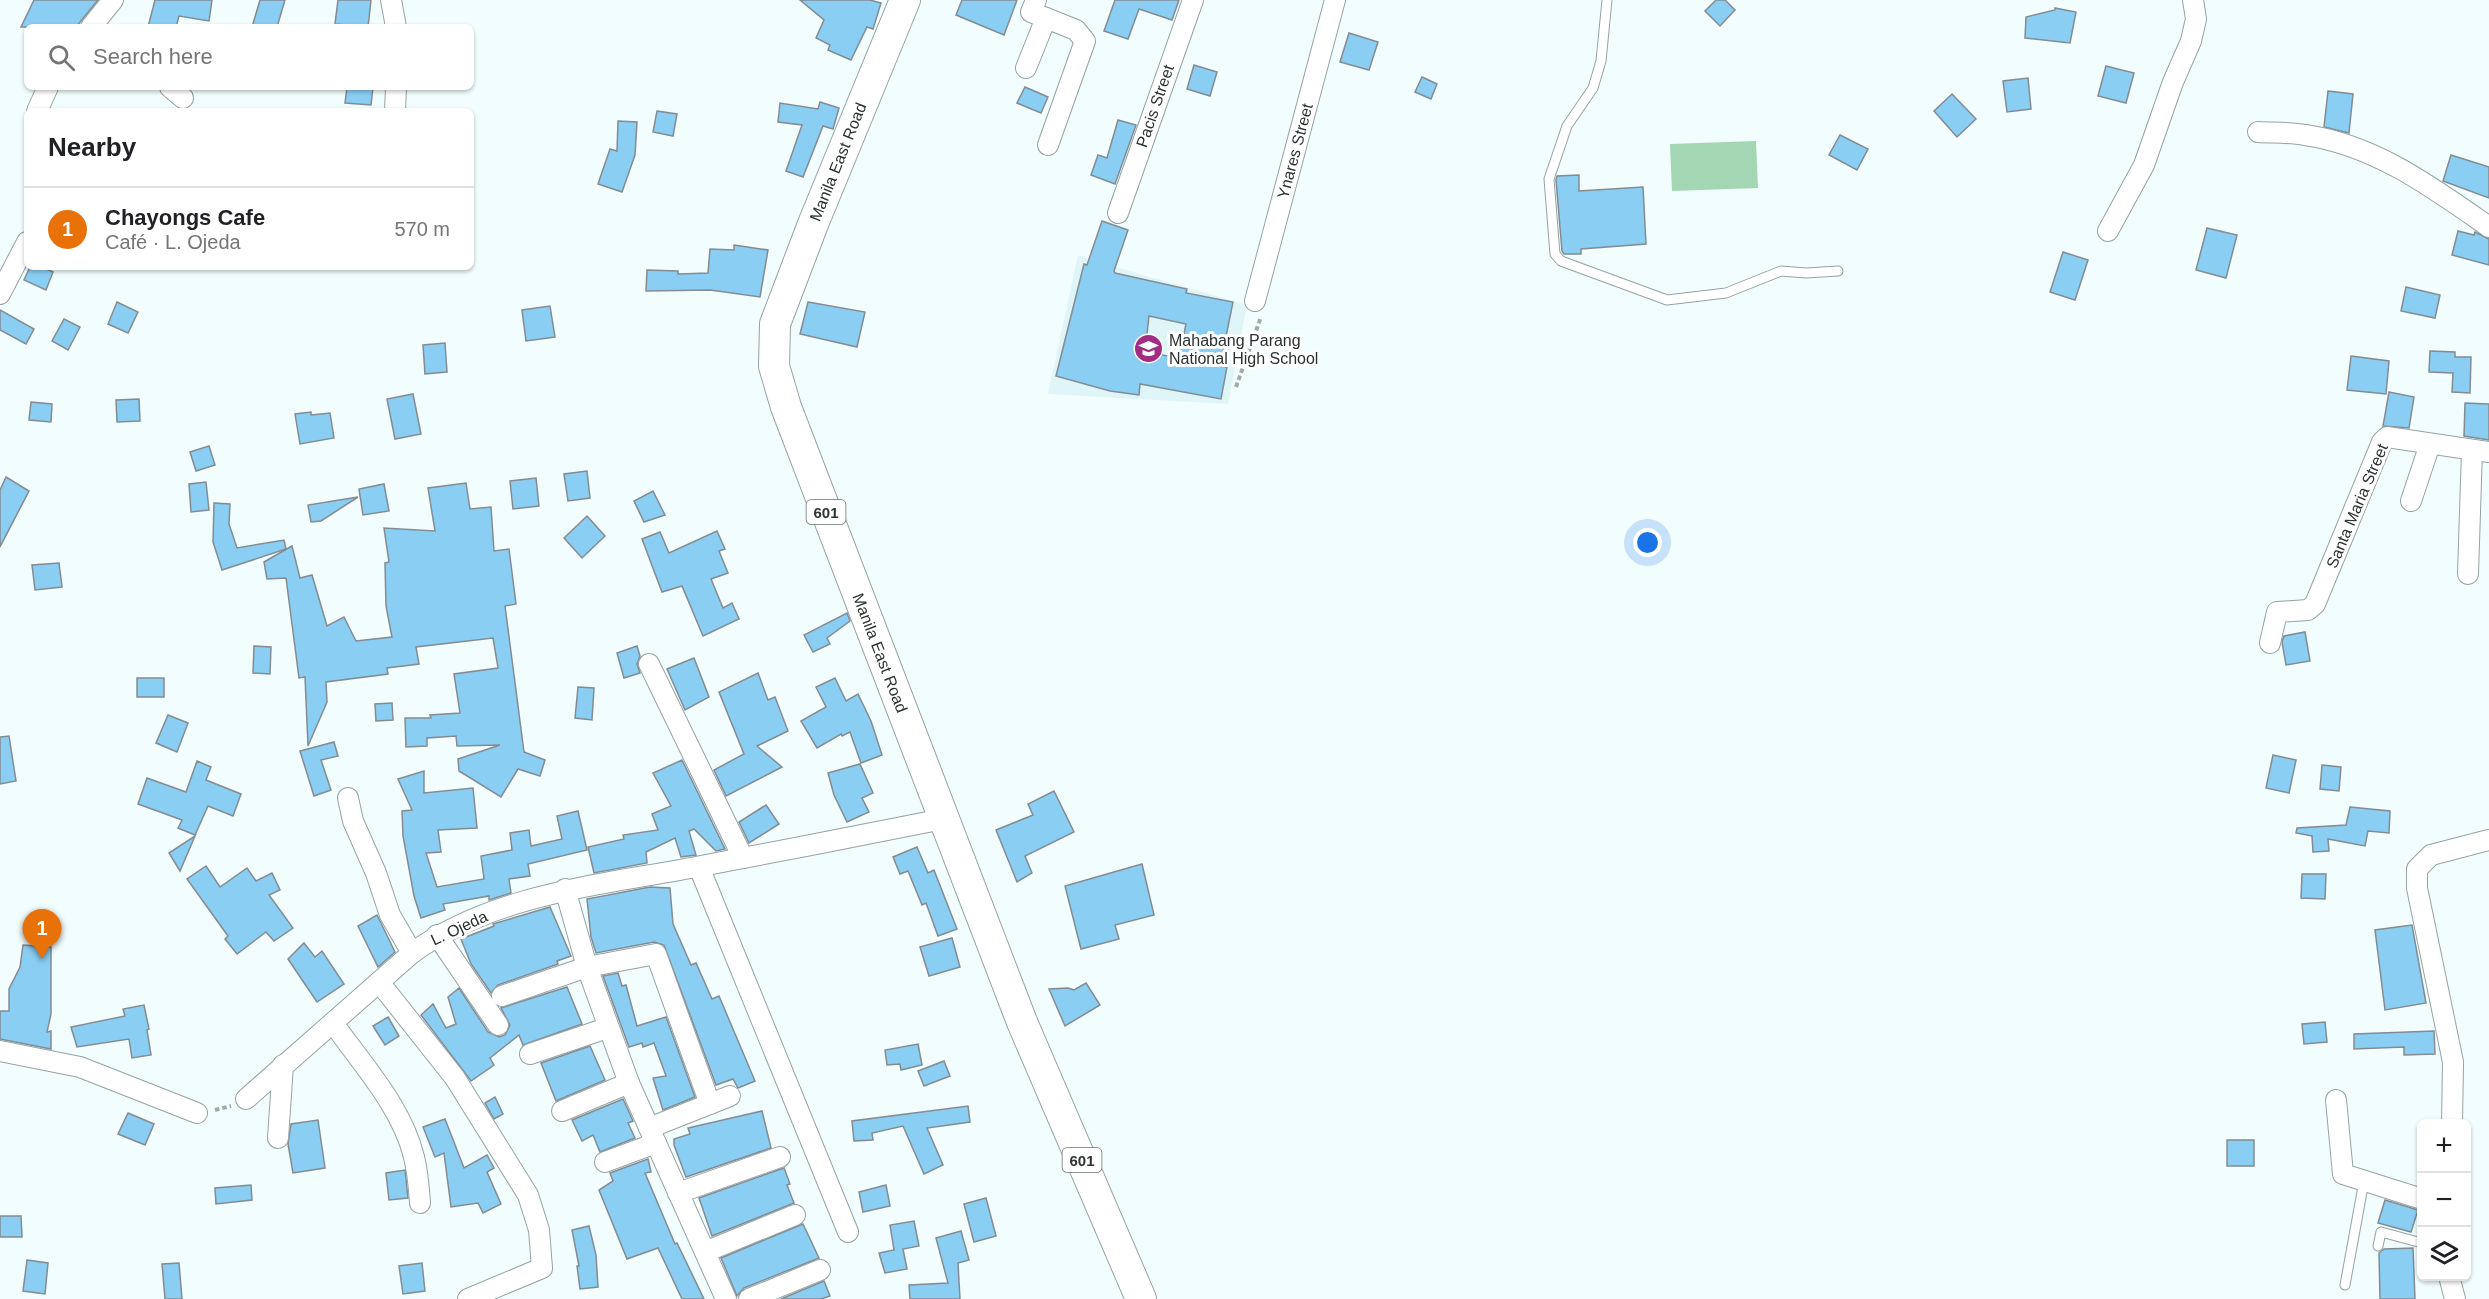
<!DOCTYPE html>
<html lang="en">
<head>
<meta charset="utf-8">
<style>
  :root { --surface:#fff; --page:#f2f2f2; --text:#202124; --muted:#757577; --line:#e0e0e0; --accent:#a32d85 }
  body { margin:0; font-family:Arial,sans-serif; background:var(--page); color:var(--text) }
  .controls { position:absolute; right:18px; bottom:18px; display:grid; overflow:hidden; border-radius:9px; box-shadow:0 2px 4px #0004 }
  .controls button { width:54px; height:54px; display:grid; place-items:center; padding:0; border:0; border-bottom:2px solid var(--line); background:var(--surface); color:var(--text); font:30px sans-serif }
  .you { position:absolute; left:1648px; top:543px; width:21px; height:21px; margin:-15px; border:4px solid #fff; border-radius:50%; background:#1a73e8; box-shadow:0 0 0 9px #1a73e833 }
  .badge { display:grid; place-items:center; width:39px; height:39px; border-radius:50%; background:var(--accent); color:#fff; font-size:20px; font-weight:700 }
  .pin { position:absolute; translate:-50% -50px; filter:drop-shadow(0 2px 3px #0008) }
  .pin::after { content:''; position:absolute; top:32px; width:21px; height:18px; background:inherit; clip-path:polygon(0 0,100% 0,50% 100%) }
  .list { margin:0; padding:0; list-style:none }
  h2 { display:flex; justify-content:space-between; align-items:center; height:78px; margin:0; padding:0 24px; font-size:26px }
  h2 small { font-size:20px; font-weight:400; color:var(--muted) }
  .list li { display:grid; grid-template-columns:39px 1fr auto; gap:18px; align-items:center; box-sizing:border-box; height:84px; padding:0 24px; border-top:2px solid var(--line) }
  .list b { display:block; font-size:22px; white-space:nowrap }
  .list p { margin:0; font-size:20px; white-space:nowrap; color:var(--muted) }
  .list em { font-size:20px; font-style:normal; color:var(--muted) }
  .icon { flex:none; width:33px; height:33px; fill:none; stroke:currentColor; stroke-width:2; stroke-linecap:round; stroke-linejoin:round }
  .map { position:relative; flex:none; width:2489px; height:1299px; overflow:hidden }
  .search { position:absolute; background:var(--surface); box-shadow:0 2px 4px #0004; left:24px; top:24px; width:450px; height:66px; display:flex; align-items:center; gap:15px; box-sizing:border-box; padding:0 21px; border-radius:9px; color:var(--muted); font-size:22px }
  .panel { position:absolute; background:var(--surface); box-shadow:0 2px 4px #0004; left:24px; top:108px; width:450px; height:162px; border-radius:9px }
  .map>svg:first-child { display:block }
  .built { fill:#dff5f8 }
  .green { fill:#a3d7b3 }
  .building { fill:#8acef4; stroke:#838c92; stroke-width:1.5; fill-rule:evenodd }
  .lines { fill:none; stroke-linecap:round; stroke-linejoin:round }
  .service-casing { stroke:#96a2a4; stroke-width:11 }
  .minor-casing { stroke:#96a2a4; stroke-width:22 }
  .primary-casing { stroke:#96a2a4; stroke-width:32 }
  .path { stroke:#a1aaab; stroke-width:4; stroke-dasharray:4.5 3; stroke-linecap:butt }
  .service { stroke:#fff; stroke-width:9 }
  .minor { stroke:#fff; stroke-width:20 }
  .primary { stroke:#fff; stroke-width:30 }
  .labels { text-anchor:middle; dominant-baseline:central; stroke-width:6; stroke-linejoin:round; paint-order:stroke }
  .shield { fill:#fff; stroke:#6b6f6f; stroke-width:1.5 }
  .shield-label { font-size:15px; font-weight:bold; fill:#2c3131 }
  .street-label { font-size:16px; fill:#2c3131; stroke:#fff }
  .poi-label { font-size:16px; fill:#2c3131; stroke:#fff; text-anchor:start }
</style>
</head>
<body>
<div class="map">
<svg width="2489" height="1299" viewBox="0 0 2489 1299">
  <rect width="100%" height="100%" fill="#f2fdfe"/>
  <polygon class="built" points="1078,256 1247,305 1228,404 1048,394"/>
  <polygon class="green" points="1756,141 1758,188 1672,191 1670,144"/>
  <g class="building">
    <polygon points="34,0 98,0 76,27 21,27"/>
    <polygon points="155,0 212,0 209,21 179,16 176,27 148,27"/>
    <polygon points="260,0 285,0 277,27 252,27"/>
    <polygon points="338,0 371,0 368,27 335,24"/>
    <polygon points="800,0 870,0 881,3 873,29 867,27 851,60 828,50 830,45 816,38 824,20"/>
    <polygon points="962,0 1017,0 1004,35 956,15"/>
    <polygon points="1115,0 1179,0 1172,20 1139,9 1128,39 1104,31"/>
    <polygon points="1716,0 1725,0 1735,10 1720,26 1705,11"/>
    <polygon points="2055,8 2076,12 2070,43 2025,38 2026,17 2055,10"/>
    <polygon points="1349,33 1378,42 1369,70 1340,62"/>
    <polygon points="1194,65 1217,72 1210,96 1187,89"/>
    <polygon points="2106,66 2134,73 2126,103 2098,96"/>
    <polygon points="1422,77 1437,84 1431,99 1415,92"/>
    <polygon points="2028,78 2031,109 2007,112 2003,81"/>
    <polygon points="347,87 373,87 371,105 345,103"/>
    <polygon points="1025,87 1048,97 1041,113 1017,103"/>
    <polygon points="2328,91 2353,94 2349,133 2324,127"/>
    <polygon points="1952,94 1976,119 1957,137 1934,111"/>
    <polygon points="820,102 839,108 833,129 823,126 803,177 786,171 802,125 778,122 780,103 818,109"/>
    <polygon points="657,111 677,114 673,136 653,132"/>
    <polygon points="1118,120 1136,125 1115,184 1091,175 1098,155 1107,158"/>
    <polygon points="618,121 637,122 635,155 622,192 598,184 610,149 617,151"/>
    <polygon points="1840,135 1868,149 1857,170 1829,155"/>
    <polygon points="2451,155 2489,167 2489,198 2443,181"/>
    <polygon points="1579,175 1579,191 1643,187 1646,244 1581,249 1581,254 1564,254 1562,251 1556,180 1557,176"/>
    <path d="M1102,221l26,9 -14,41 1,2 72,16 -1,4 47,9 -13,64 7,1 -6,32 -81,-15 -1,11 -29,-4 -54,-15 28,-112 3,1zM1149,316l37,8 -7,34 -34,-6z"/>
    <polygon points="2207,228 2237,235 2226,278 2196,270"/>
    <polygon points="2458,231 2474,235 2475,232 2489,239 2489,265 2452,255"/>
    <polygon points="734,245 768,250 760,297 710,290 646,291 647,270 678,271 678,274 708,273 710,249 734,250"/>
    <polygon points="2063,252 2088,260 2075,300 2050,292"/>
    <polygon points="30,267 42,267 53,272 46,290 24,280"/>
    <polygon points="2406,287 2440,295 2435,318 2401,311"/>
    <polygon points="117,302 138,312 128,333 108,324"/>
    <polygon points="808,302 865,312 857,347 800,334"/>
    <polygon points="550,306 555,337 526,341 522,310"/>
    <polygon points="0,310 34,329 26,344 0,330"/>
    <polygon points="64,319 80,327 68,350 52,341"/>
    <polygon points="445,343 447,372 425,374 423,345"/>
    <polygon points="2430,351 2455,352 2455,357 2471,357 2470,393 2452,392 2453,373 2429,372"/>
    <polygon points="2351,356 2389,361 2386,394 2347,390"/>
    <polygon points="2389,392 2414,397 2409,428 2383,426"/>
    <polygon points="413,394 421,434 395,439 387,399"/>
    <polygon points="139,399 140,421 117,422 116,400"/>
    <polygon points="31,402 52,404 51,422 29,420"/>
    <polygon points="2465,403 2489,404 2489,440 2464,436"/>
    <polygon points="311,412 311,415 330,413 334,438 300,444 295,414"/>
    <polygon points="209,446 215,465 196,471 190,452"/>
    <polygon points="587,471 590,498 568,501 564,474"/>
    <polygon points="6,477 29,491 0,547 0,490"/>
    <polygon points="536,478 539,506 513,509 510,481"/>
    <polygon points="206,482 209,510 191,512 189,484"/>
    <polygon points="466,483 470,509 491,507 494,551 509,549 516,604 505,606 524,752 545,760 540,776 518,769 501,797 459,771 458,759 500,745 457,746 456,736 427,738 427,746 406,747 405,718 431,718 430,715 460,713 454,674 498,668 493,638 416,647 419,664 387,668 388,674 326,682 327,702 308,746 305,677 299,678 286,578 267,579 264,562 292,546 300,578 312,575 327,626 344,617 356,641 392,637 386,606 385,563 389,562 384,528 435,531 428,488"/>
    <polygon points="384,484 389,511 363,515 359,489"/>
    <polygon points="653,491 665,515 644,522 634,501"/>
    <polygon points="358,497 321,521 311,522 308,505"/>
    <polygon points="214,503 230,504 229,524 237,548 284,540 286,549 222,570 213,542"/>
    <polygon points="587,516 605,536 582,558 564,538"/>
    <polygon points="717,531 725,549 719,551 728,573 711,579 723,608 732,603 739,619 703,636 682,586 662,592 642,539 660,532 669,553"/>
    <polygon points="59,563 62,587 35,590 32,565"/>
    <polygon points="847,613 850,621 827,638 830,644 813,652 804,635"/>
    <polygon points="2305,632 2310,661 2286,665 2282,642 2284,636"/>
    <polygon points="254,646 271,647 270,674 253,673"/>
    <polygon points="637,646 640,656 637,664 640,673 624,678 617,653"/>
    <polygon points="694,658 709,697 685,710 667,669"/>
    <polygon points="758,673 768,700 775,697 788,731 757,746 782,767 726,796 714,770 744,754 719,692"/>
    <rect x="137" y="678" width="27" height="19"/>
    <polygon points="835,678 846,701 858,694 871,721 882,755 861,763 850,732 842,736 841,734 817,748 801,721 826,707 816,687"/>
    <polygon points="578,687 594,688 592,720 575,718"/>
    <polygon points="392,703 393,720 376,721 375,704"/>
    <polygon points="168,715 188,723 177,752 156,743"/>
    <polygon points="9,736 16,781 0,784 0,737"/>
    <polygon points="334,742 338,756 321,760 331,790 314,796 300,751"/>
    <polygon points="2273,755 2296,760 2289,793 2266,788"/>
    <polygon points="682,760 725,849 716,851 694,829 689,831 696,855 681,857 675,838 646,852 647,863 594,873 588,847 624,839 623,835 658,830 652,814 671,806 653,773"/>
    <polygon points="197,761 211,767 206,780 241,794 233,816 208,806 195,835 178,828 182,820 138,804 147,778 186,792"/>
    <polygon points="860,764 873,793 862,798 869,812 847,822 834,795 828,773"/>
    <polygon points="2322,765 2341,767 2339,791 2320,789"/>
    <polygon points="424,771 424,793 473,788 477,828 438,830 441,852 426,853 437,887 484,879 481,856 512,850 510,833 529,830 531,846 562,839 557,816 578,811 587,850 528,864 530,876 509,879 511,893 489,900 489,896 443,904 445,910 421,918 414,896 403,836 402,811 412,810 398,779"/>
    <polygon points="1054,791 1074,832 1025,856 1032,873 1017,882 996,830 1033,815 1028,804"/>
    <polygon points="766,805 779,824 749,843 739,822"/>
    <polygon points="2350,807 2390,811 2389,833 2368,831 2365,846 2328,839 2329,851 2313,852 2312,836 2296,833 2297,828 2346,825"/>
    <polygon points="195,836 180,871 169,853"/>
    <polygon points="917,847 928,873 934,870 957,929 938,936 926,903 922,905 908,871 900,874 893,857"/>
    <polygon points="1142,864 1154,915 1115,925 1119,939 1081,949 1065,886"/>
    <polygon points="206,866 220,887 247,868 256,881 272,873 280,890 269,895 293,928 274,941 266,932 237,954 225,939 228,936 187,879"/>
    <polygon points="2302,874 2326,874 2325,899 2301,898"/>
    <polygon points="650,887 670,888 673,924 691,965 696,963 712,999 719,996 755,1081 738,1088 733,1079 716,1085 664,945 654,942 596,953 591,937 587,899"/>
    <polygon points="550,907 571,956 557,961 558,964 498,985 491,993 471,964 461,939 494,926 493,924"/>
    <polygon points="377,915 395,952 378,967 358,926"/>
    <polygon points="2412,925 2426,1003 2385,1010 2375,930"/>
    <polygon points="952,938 960,967 929,976 920,947"/>
    <polygon points="304,943 315,957 322,951 344,984 317,1002 288,959"/>
    <polygon points="23,945 51,947 51,1014 47,1032 51,1031 51,1049 0,1039 0,1011 9,1011 9,989 20,967"/>
    <polygon points="618,973 622,986 626,985 637,1026 666,1017 695,1097 663,1110 653,1078 666,1076 654,1043 643,1047 642,1043 629,1047 603,976"/>
    <polygon points="1086,983 1100,1005 1065,1026 1049,989 1068,988 1074,990"/>
    <polygon points="567,987 582,1024 523,1045 519,1035 490,1058 494,1065 471,1081 421,1015 433,1004 446,1028 456,1024 448,997 459,988 488,1032 499,1037 505,1035 510,1025 501,1008"/>
    <polygon points="144,1005 149,1029 147,1030 151,1055 132,1058 129,1039 77,1047 71,1027 125,1016 123,1009"/>
    <polygon points="388,1017 399,1036 385,1045 373,1026"/>
    <polygon points="2325,1022 2327,1042 2304,1044 2302,1024"/>
    <polygon points="2434,1031 2435,1054 2404,1055 2404,1047 2354,1049 2354,1034"/>
    <polygon points="918,1044 922,1065 901,1070 900,1064 887,1065 885,1050"/>
    <polygon points="590,1046 605,1080 556,1101 541,1063"/>
    <polygon points="944,1061 950,1076 924,1086 918,1071"/>
    <polygon points="495,1097 503,1114 494,1119 485,1103"/>
    <polygon points="623,1099 633,1121 628,1123 635,1138 600,1152 593,1135 582,1141 572,1120"/>
    <polygon points="968,1106 970,1122 927,1128 943,1165 924,1174 903,1126 872,1133 873,1140 854,1141 852,1121"/>
    <polygon points="762,1111 771,1148 686,1177 674,1145 674,1139 690,1134 688,1128"/>
    <polygon points="128,1113 154,1124 145,1145 118,1134"/>
    <polygon points="445,1119 464,1168 487,1155 494,1168 487,1172 501,1204 483,1213 478,1203 451,1207 444,1153 435,1157 423,1127"/>
    <polygon points="318,1120 325,1168 293,1173 288,1144 291,1124"/>
    <rect x="2227" y="1140" width="27" height="26"/>
    <polygon points="648,1159 651,1172 645,1173 675,1244 677,1243 704,1299 682,1299 658,1248 627,1259 599,1190 613,1181 610,1173"/>
    <polygon points="784,1168 790,1184 787,1185 794,1203 712,1236 699,1198"/>
    <polygon points="405,1170 408,1198 389,1200 386,1173"/>
    <polygon points="251,1185 252,1200 216,1204 215,1188"/>
    <polygon points="886,1185 890,1206 863,1212 859,1192"/>
    <polygon points="986,1198 996,1236 974,1242 964,1204"/>
    <polygon points="2385,1200 2418,1210 2411,1232 2378,1223"/>
    <polygon points="0,1216 21,1216 22,1237 0,1237"/>
    <polygon points="914,1221 919,1246 903,1249 907,1269 885,1273 879,1253 894,1250 890,1225"/>
    <polygon points="803,1224 819,1258 744,1288 737,1296 721,1258"/>
    <polygon points="589,1226 596,1255 598,1287 580,1289 577,1266 579,1266 572,1230"/>
    <polygon points="961,1231 969,1260 958,1263 960,1299 910,1299 909,1285 948,1283 936,1238"/>
    <polygon points="2413,1248 2415,1299 2380,1299 2379,1253 2384,1249"/>
    <polygon points="27,1260 48,1263 45,1294 23,1291"/>
    <polygon points="179,1263 182,1299 165,1299 162,1264"/>
    <polygon points="422,1263 425,1291 403,1294 399,1266"/>
    <polygon points="824,1281 830,1296 821,1299 781,1299"/>
  </g>
  <g class="lines">
    <defs>
      <g id="service">
        <polyline points="1607,0 1601,61 1593,88 1567,126 1549,179 1555,254 1561,261 1667,300 1726,293 1781,271 1806,273 1838,271"/>
        <polyline points="2378,1246 2381,1232 2422,1243"/>
        <polyline points="2345,1285 2364,1181"/>
      </g>
      <g id="minor">
        <polyline points="391,0 396,27"/>
        <polyline points="1036,0 1031,12 1076,30 1085,41 1048,145"/>
        <polyline points="91,27 113,0"/>
        <polyline points="1026,68 1046,18"/>
        <polyline points="170,87 183,98"/>
        <polyline points="37,111 48,87"/>
        <polyline points="395,111 396,87"/>
        <path d="M2258,132c15,1 31,0 47,3 70,10 127,52 184,92"/>
        <polyline points="1118,213 1193,0"/>
        <polyline points="2108,231 2144,165 2173,82 2191,41 2196,19 2193,0"/>
        <polyline points="0,294 27,242"/>
        <polyline points="1255,301 1335,0"/>
        <polyline points="2411,501 2430,444"/>
        <polyline points="2468,574 2472,450"/>
        <polyline points="2270,643 2277,612 2308,610 2315,604 2382,442 2387,437 2489,452"/>
        <polyline points="649,664 743,858"/>
        <polyline points="348,798 353,821 376,873 390,915 412,953"/>
        <polyline points="699,867 848,1232"/>
        <polyline points="565,889 587,967 629,1083 726,1299"/>
        <polyline points="437,935 498,1025"/>
        <polyline points="379,982 455,1078 528,1195 539,1230 542,1268 468,1299"/>
        <polyline points="502,996 587,967 656,954 710,1104"/>
        <path d="M333,1023c29,41 69,84 81,134 4,16 5,31 6,46"/>
        <polyline points="0,1051 80,1067 197,1113"/>
        <polyline points="530,1054 607,1028"/>
        <path d="M246,1099l166,-146c84,-60 191,-68 289,-87 81,-15 161,-31 242,-47"/>
        <polyline points="2336,1100 2343,1174 2422,1199"/>
        <polyline points="562,1111 629,1083"/>
        <polyline points="2452,1124 2453,1062 2417,888 2417,869 2431,855 2489,840"/>
        <polyline points="649,1128 730,1096"/>
        <polyline points="278,1138 283,1065"/>
        <polyline points="605,1162 656,1143"/>
        <polyline points="678,1193 780,1157"/>
        <polyline points="705,1252 795,1215"/>
        <polyline points="2449,1276 2455,1299"/>
        <polyline points="749,1299 820,1270"/>
      </g>
      <polyline id="primary" points="905,0 813,224 775,324 774,366 786,407 1022,1022 1141,1299"/>
    </defs>
    <use href="#service" class="service-casing"/>
    <use href="#minor" class="minor-casing"/>
    <use href="#primary" class="primary-casing"/>
    <g class="path">
      <polyline points="1236,387 1261,317"/>
      <polyline points="215,1110 231,1106"/>
    </g>
    <use href="#service" class="service"/>
    <use href="#minor" class="minor"/>
    <use href="#primary" class="primary"/>
  </g>
  <defs>
    <symbol id="school-disc" viewBox="-11 -11 22 22"><circle r="9.5" fill="#a32d85" stroke="#fff"/><path d="M0-5L7-2L0 1L-7-2ZM-4 1L0 2.5L4 1V4Q0 6-4 4Z" fill="#fff"/></symbol>
  </defs>
  <g fill-rule="evenodd">
    <use href="#school-disc" x="1132" y="332" width="33" height="33"/>
  </g>
  <g class="labels">
    <g class="shield">
      <rect x="806.5" y="500" width="39" height="24" rx="4.5"/>
      <rect x="1062.5" y="1148" width="39" height="24" rx="4.5"/>
    </g>
    <g class="shield-label">
      <text x="826" y="512">601</text>
      <text x="1082" y="1160">601</text>
    </g>
    <g class="street-label">
      <text transform="translate(1155 106) rotate(-71)">Pacis Street</text>
      <text transform="translate(1295 151) rotate(-75)">Ynares Street</text>
      <text transform="translate(838 162) rotate(-68)">Manila East Road</text>
      <text transform="translate(2357 506) rotate(-67)">Santa Maria Street</text>
      <text transform="translate(880 653) rotate(69)">Manila East Road</text>
      <text transform="translate(459 928) rotate(-25)">L. Ojeda</text>
    </g>
    <g class="poi-label">
      <text x="1169" y="340">Mahabang Parang<tspan x="1169" dy="18">National High School</tspan></text>
    </g>
  </g>
</svg>
<div class="controls">
<button>+</button>
<button>−</button>
<button><svg class="icon" aria-label="layers" viewBox="0 0 24 24"><path d="M12 4l9 5-9 5-9-5zM3 14l9 5 9-5"/></svg></button>
</div>
<div class="you"></div>
<div class="pin badge" style="left:42px;top:959px;background:#e8710a">1</div>
<div class="search"><svg class="icon" aria-label="search" viewBox="0 0 24 24"><circle cx="10" cy="10" r="6"/><path d="M15 15l6 6"/></svg>Search here</div>
<section class="panel">
<h2>Nearby<small></small></h2>
<ul class="list">
<li><span class="badge" style="background:#e8710a">1</span><div><b>Chayongs Cafe</b><p>Café · L. Ojeda</p></div><em>570 m</em></li>
</ul>
</section>
</div>
</body>
</html>
